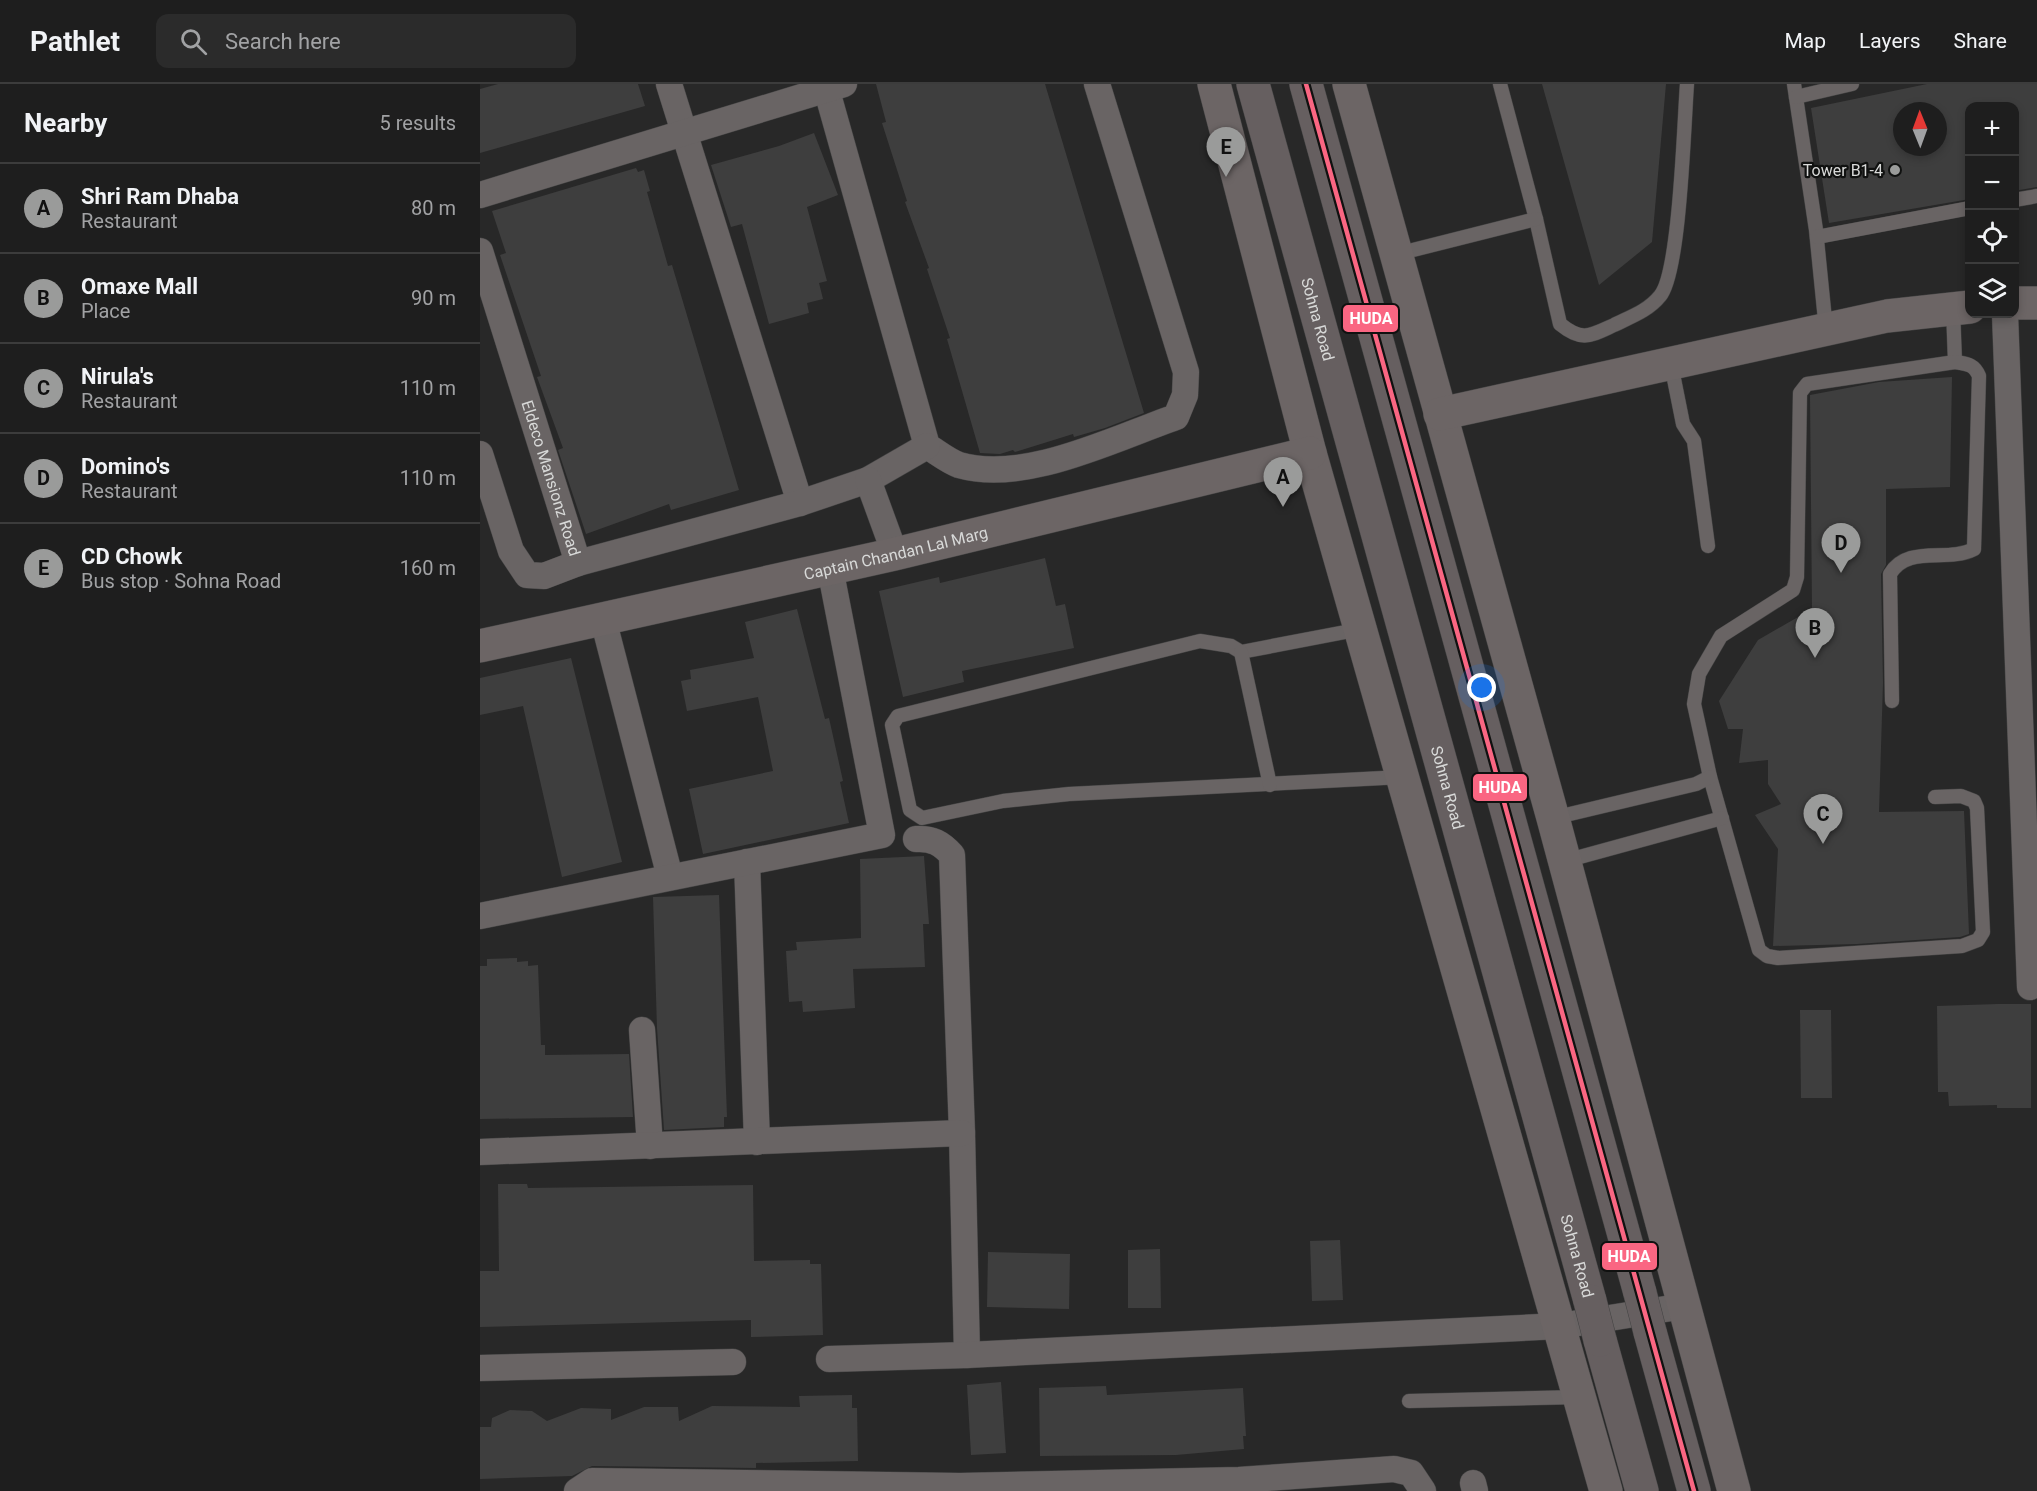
<!DOCTYPE html>
<html lang="en">
<head>
<meta charset="utf-8">
<style>
  :root { --surface:#1e1e1e; --page:#2b2b2b; --text:#f1f3f6; --muted:#a1a2a4; --line:#3c3c3c; --accent:#9a9b9a }
  body { margin:0; font-family:Roboto,sans-serif; background:var(--page); color:var(--text) }
  .controls { position:absolute; right:18px; top:18px; display:grid; overflow:hidden; border-radius:12px; box-shadow:0 3px 9px #0003 }
  .controls button { width:54px; height:54px; display:grid; place-items:center; padding:0; border:0; border-bottom:2px solid var(--line); background:var(--surface); color:var(--text); font:30px sans-serif }
  .compass { position:absolute; left:1413px; top:18px; width:54px; height:54px; border-radius:50%; background:var(--surface); box-shadow:0 3px 9px #0003; rotate:359deg }
  .you { position:absolute; left:1002px; top:604px; width:21px; height:21px; margin:-15px; border:4px solid #fff; border-radius:50%; background:#1a73e8; box-shadow:0 0 0 9px #1a73e833 }
  .badge { display:grid; place-items:center; width:39px; height:39px; border-radius:50%; background:var(--accent); color:#111; font-size:20px; font-weight:700 }
  .pin { position:absolute; translate:-50% -50px; filter:drop-shadow(0 2px 3px #0008) }
  .pin::after { content:''; position:absolute; top:32px; width:21px; height:18px; background:inherit; clip-path:polygon(0 0,100% 0,50% 100%) }
  .list { margin:0; padding:0; list-style:none }
  h2 { display:flex; justify-content:space-between; align-items:center; height:78px; margin:0; padding:0 24px; font-size:26px }
  h2 small { font-size:20px; font-weight:400; color:var(--muted) }
  .list li { display:grid; grid-template-columns:39px 1fr auto; gap:18px; align-items:center; box-sizing:border-box; height:90px; padding:0 24px; border-top:2px solid var(--line) }
  .list b { display:block; font-size:22px; white-space:nowrap }
  .list p { margin:0; font-size:20px; white-space:nowrap; color:var(--muted) }
  .list em { font-size:20px; font-style:normal; color:var(--muted) }
  .icon { flex:none; width:33px; height:33px; fill:none; stroke:currentColor; stroke-width:2; stroke-linecap:round; stroke-linejoin:round }
  .map { position:relative; flex:none; width:1557px; height:1407px; overflow:hidden }
  header { display:flex; align-items:center; gap:36px; box-sizing:border-box; height:84px; padding:0 30px; background:var(--surface); border-bottom:2px solid var(--line) }
  header strong { font-size:28px }
  nav { display:flex; gap:33px; margin-inline-start:auto; font-size:21px }
  .search { width:420px; height:54px; background:var(--page); display:flex; align-items:center; gap:15px; box-sizing:border-box; padding:0 21px; border-radius:12px; color:var(--muted); font-size:22px }
  main { display:flex }
  aside { flex:1; background:var(--surface) }
  .map>svg:first-child { display:block }
  .building { fill:#3e3e3e; fill-rule:evenodd }
  .lines { fill:none; stroke-linecap:round; stroke-linejoin:round }
  .lane-casing { stroke:#444; stroke-width:15 }
  .street-casing { stroke:#444; stroke-width:27 }
  .secondary-casing { stroke:#444; stroke-width:34 }
  .highway-casing { stroke:#444; stroke-width:34 }
  .lane { stroke:#696464; stroke-width:14 }
  .street { stroke:#696464; stroke-width:26 }
  .secondary { stroke:#6c6565; stroke-width:33 }
  .highway { stroke:#665f60; stroke-width:33 }
  .highway-bridge-casing { stroke:#444; stroke-width:34; stroke-linecap:butt }
  .highway-bridge { stroke:#665f60; stroke-width:33 }
  .bus-1-casing { stroke:#101110; stroke-width:9 }
  .bus-1 { stroke:#fa6682; stroke-width:4.5 }
  .poi-dot { fill:#9a9b9a; stroke:#101110; stroke-width:2 }
  .labels { text-anchor:middle; dominant-baseline:central; stroke-width:4.5; stroke-linejoin:round; paint-order:stroke }
  .poi-label { font-size:16px; fill:#d8d9d8; stroke:#101110; text-anchor:end }
  .street-label { font-size:16px; fill:#d8d9d8; stroke:#101110 }
  .line-badge { stroke:#101110; stroke-width:2 }
  .badge-label { font-size:16px; text-anchor:middle; font-weight:bold; fill:#fff }
</style>
</head>
<body>
<header>
<strong>Pathlet</strong>
<div class="search"><svg class="icon" aria-label="search" viewBox="0 0 24 24"><circle cx="10" cy="10" r="6"/><path d="M15 15l6 6"/></svg>Search here</div>
<nav><a>Map</a><a>Layers</a><a>Share</a></nav>
</header>
<main>
<aside>
<h2>Nearby<small>5 results</small></h2>
<ul class="list">
<li><span class="badge">A</span><div><b>Shri Ram Dhaba</b><p>Restaurant</p></div><em>80 m</em></li>
<li><span class="badge">B</span><div><b>Omaxe Mall</b><p>Place</p></div><em>90 m</em></li>
<li><span class="badge">C</span><div><b>Nirula's</b><p>Restaurant</p></div><em>110 m</em></li>
<li><span class="badge">D</span><div><b>Domino's</b><p>Restaurant</p></div><em>110 m</em></li>
<li><span class="badge">E</span><div><b>CD Chowk</b><p>Bus stop · Sohna Road</p></div><em>160 m</em></li>
</ul>
</aside>
<div class="map">
<svg width="1557" height="1407" viewBox="0 0 1557 1407">
  <rect width="100%" height="100%" fill="#282828"/>
  <g class="building">
    <polygon points="18,0 158,0 165,22 0,69 0,5"/>
    <polygon points="396,0 565,0 664,329 625,344 594,353 593,350 535,368 533,366 520,370 500,369 467,255 470,254 447,185 449,184 425,118 427,117 402,39 406,38"/>
    <polygon points="1062,0 1186,0 1172,158 1119,201"/>
    <path d="M1447,0h110v103l-23,4v-85h-44v93l-141,24 -18,-115zM1422,27h36v36h-36z"/>
    <polygon points="334,49 358,111 327,123 347,197 339,199 343,215 327,219 329,229 289,240 262,140 251,143 231,81 299,62"/>
    <polygon points="156,84 158,88 164,86 170,107 167,108 188,182 192,181 259,406 191,426 189,420 106,450 78,366 83,364 57,293 61,292 20,171 26,169 12,127"/>
    <polygon points="1472,293 1470,403 1406,405 1406,481 1401,490 1403,599 1399,728 1484,727 1489,850 1480,853 1377,860 1293,862 1298,765 1275,731 1301,720 1288,700 1288,676 1259,679 1263,645 1248,645 1239,617 1278,556 1332,525 1330,311 1399,298"/>
    <polygon points="565,474 576,522 585,520 594,564 482,587 484,598 423,613 399,507 459,493 460,499"/>
    <polygon points="317,525 345,635 349,634 363,697 360,698 369,739 223,770 209,705 293,687 278,613 207,627 201,597 211,595 210,586 274,574 265,538"/>
    <polygon points="91,574 142,778 82,793 43,622 0,631 0,594"/>
    <polygon points="444,772 449,840 443,840 445,883 373,885 375,924 323,928 322,917 309,918 306,867 317,866 316,858 381,854 380,775"/>
    <polygon points="239,811 247,1033 244,1033 244,1043 184,1046 177,944 173,813"/>
    <polygon points="37,874 37,878 48,877 48,882 58,881 61,961 65,961 65,971 149,970 153,1033 0,1035 0,882 7,882 7,875"/>
    <polygon points="1518,920 1551,920 1551,1024 1517,1024 1517,1021 1469,1022 1468,1008 1458,1008 1457,922"/>
    <polygon points="1320,926 1351,926 1352,1014 1321,1014"/>
    <polygon points="18,1100 47,1100 48,1104 273,1101 274,1177 330,1176 330,1180 341,1180 343,1251 271,1253 271,1236 0,1243 0,1187 19,1187"/>
    <polygon points="860,1156 863,1216 832,1217 830,1157"/>
    <polygon points="680,1165 681,1224 648,1224 648,1166"/>
    <polygon points="508,1168 590,1170 589,1225 507,1223"/>
    <polygon points="521,1298 526,1369 491,1371 487,1301"/>
    <polygon points="626,1302 627,1311 763,1304 766,1352 763,1352 764,1365 696,1371 560,1372 559,1304"/>
    <polygon points="372,1311 372,1324 377,1324 378,1377 276,1379 276,1384 112,1382 92,1392 0,1395 0,1343 11,1343 12,1334 30,1326 52,1327 67,1337 101,1324 131,1325 131,1336 164,1323 198,1323 199,1337 232,1322 320,1323 319,1312"/>
  </g>
  <g class="lines">
    <defs>
      <g id="lane">
        <path d="M1020,0l36,135 24,105c22,18 30,12 54,1 16,-8 34,-14 46,-29 20,-23 24,-174 27,-212"/>
        <polyline points="1314,0 1336,146 1346,246"/>
        <polyline points="1316,13 1372,0"/>
        <polyline points="1534,116 1557,112"/>
        <polyline points="1337,153 1490,124"/>
        <polyline points="917,170 1056,135"/>
        <polyline points="1473,225 1475,278"/>
        <polyline points="1191,280 1203,340 1214,357 1228,462"/>
        <polyline points="881,545 761,568 751,562 720,557 418,632 412,641 430,726 442,734 523,717 589,710 923,693"/>
        <polyline points="761,568 790,701"/>
        <path d="M1412,617l-2,-127c18,-30 57,-11 84,-25l5,-173c-5,-12 -12,-12 -24,-14l-148,22 -7,9 -3,184 -4,13 -72,46 -22,38 -5,30 16,73 49,173 8,6 11,2 184,-12 16,-6 5,-8 -6,-124 -3,-7 -13,-5 -26,1"/>
        <polyline points="1073,734 1216,700 1230,693"/>
        <polyline points="1085,777 1242,734"/>
        <polyline points="929,1317 1100,1313"/>
      </g>
      <g id="street">
        <polyline points="189,0 320,419"/>
        <path d="M345,0l102,362c10,6 21,15 32,19 66,19 154,-26 217,-48l9,-22 1,-23 -89,-288"/>
        <polyline points="0,111 364,0"/>
        <path id="s1" d="M0,167l98,312"/>
        <polyline points="1525,230 1550,903"/>
        <polyline points="0,370 31,467 47,491 64,492 98,479 320,419 388,396 447,362"/>
        <polyline points="388,396 415,470"/>
        <polyline points="123,535 190,793"/>
        <path d="M436,755c16,-1 25,4 36,16l10,278 5,222"/>
        <polyline points="267,778 277,1058"/>
        <polyline points="0,832 402,751 350,484"/>
        <polyline points="162,946 170,1062"/>
        <polyline points="0,1068 482,1049"/>
        <polyline points="349,1275 487,1271 1080,1242 1204,1222"/>
        <polyline points="0,1284 253,1278"/>
        <polyline points="993,1399 995,1407"/>
        <polyline points="97,1407 112,1397 480,1402 759,1396 914,1385 931,1389 943,1407"/>
      </g>
      <g id="secondary">
        <polyline points="734,0 830,369 1126,1407"/>
        <polyline points="869,0 1073,734 1254,1407"/>
        <polyline points="1534,219 1557,219"/>
        <polyline points="960,330 1407,232 1490,223"/>
        <path id="s2" d="M0,562l415,-92 415,-101"/>
      </g>
      <g id="highway">
        <path id="s3" d="M773,0l337,1217"/>
        <polyline points="826,0 1160,1209"/>
        <polyline points="1170,1248 1214,1407"/>
        <polyline points="1120,1256 1162,1407"/>
      </g>
    </defs>
    <use href="#lane" class="lane-casing"/>
    <use href="#street" class="street-casing"/>
    <use href="#secondary" class="secondary-casing"/>
    <use href="#highway" class="highway-casing"/>
    <use href="#lane" class="lane"/>
    <use href="#street" class="street"/>
    <use href="#secondary" class="secondary"/>
    <use href="#highway" class="highway"/>
    <defs>
      <g id="highway-bridge">
        <polyline points="1160,1209 1170,1248"/>
        <polyline points="1110,1217 1120,1256"/>
      </g>
    </defs>
    <use href="#highway-bridge" class="highway-bridge-casing"/>
    <use href="#highway-bridge" class="highway-bridge"/>
    <defs>
      <polyline id="bus-1" points="826,0 1214,1407"/>
    </defs>
    <use href="#bus-1" class="bus-1-casing"/>
    <use href="#bus-1" class="bus-1"/>
  </g>
  <circle class="poi-dot" cx="1415" cy="86" r="6"/>
  <g class="labels">
    <g class="poi-label">
      <text x="1403" y="86">Tower B1-4</text>
    </g>
    <g class="street-label">
      <text stroke="none"><textPath href="#s3" startOffset="244">Sohna Road</textPath></text>
      <text stroke="none"><textPath href="#s1" startOffset="238">Eldeco Mansionz Road</textPath></text>
      <text stroke="none"><textPath href="#s2" startOffset="426">Captain Chandan Lal Marg</textPath></text>
      <text stroke="none"><textPath href="#s3" startOffset="730">Sohna Road</textPath></text>
      <text stroke="none"><textPath href="#s3" startOffset="1216">Sohna Road</textPath></text>
    </g>
  </g>
  <g class="line-badge">
    <rect x="862" y="220" width="57" height="29" rx="6" fill="#fa6682"/>
    <rect x="992" y="689" width="56" height="29" rx="6" fill="#fa6682"/>
    <rect x="1121" y="1158" width="57" height="29" rx="6" fill="#fa6682"/>
  </g>
  <g class="badge-label">
    <text x="891" y="240">HUDA</text>
    <text x="1020" y="709">HUDA</text>
    <text x="1149" y="1178">HUDA</text>
  </g>
</svg>
<div class="controls">
<button>+</button>
<button>−</button>
<button><svg class="icon" aria-label="locate" viewBox="0 0 24 24"><circle cx="12" cy="12" r="6"/><path d="M12 2v4M12 18v4M2 12h4M18 12h4"/></svg></button>
<button><svg class="icon" aria-label="layers" viewBox="0 0 24 24"><path d="M12 4l9 5-9 5-9-5zM3 14l9 5 9-5"/></svg></button>
</div>
<svg class="compass" viewBox="-18 -18 36 36"><path d="M0-13l5 13h-10z" fill="#e53935"/><path d="M0 13l5-13h-10z" fill="#a1a2a4"/></svg>
<div class="you"></div>
<div class="pin badge" style="left:803px;top:423px">A</div>
<div class="pin badge" style="left:1335px;top:574px">B</div>
<div class="pin badge" style="left:1343px;top:760px">C</div>
<div class="pin badge" style="left:1361px;top:489px">D</div>
<div class="pin badge" style="left:746px;top:93px">E</div>
</div>
</main>
</body>
</html>
